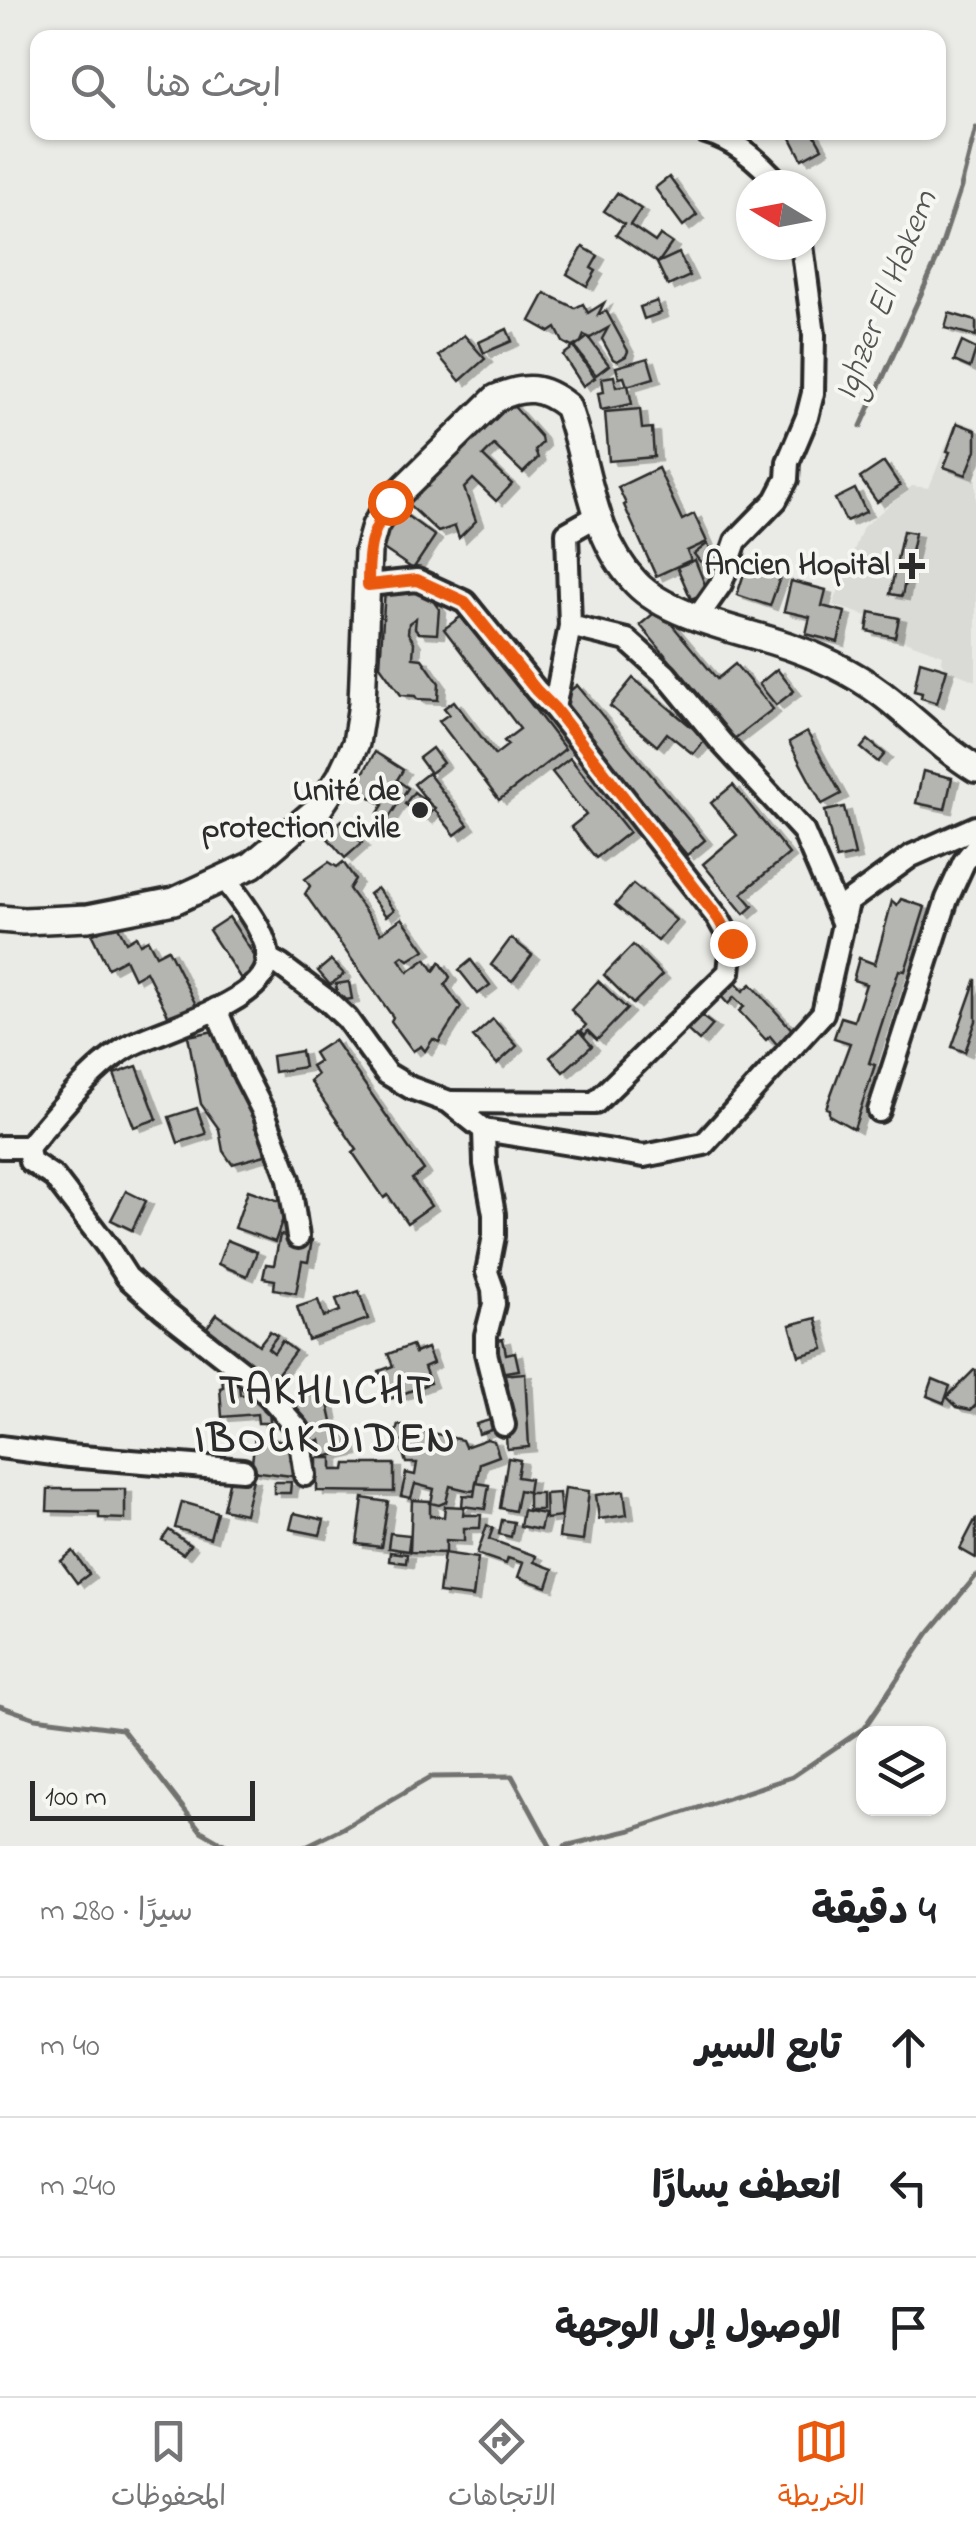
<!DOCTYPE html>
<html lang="ar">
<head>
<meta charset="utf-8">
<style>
  :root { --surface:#fff; --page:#f2f2f2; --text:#202124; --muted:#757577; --line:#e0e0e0; --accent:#ea580c }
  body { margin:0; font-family:"Indie Flower","Playpen Sans Arabic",sans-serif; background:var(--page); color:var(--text); direction:rtl }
  .controls { position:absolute; right:30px; bottom:30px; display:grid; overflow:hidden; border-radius:20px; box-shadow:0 2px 8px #0004 }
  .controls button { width:90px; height:90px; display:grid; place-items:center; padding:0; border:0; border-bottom:2px solid var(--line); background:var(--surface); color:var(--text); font:50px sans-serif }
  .compass { position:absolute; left:736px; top:170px; width:90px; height:90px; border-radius:50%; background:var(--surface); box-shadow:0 2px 8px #0004; rotate:280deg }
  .scale { position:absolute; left:30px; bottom:25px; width:225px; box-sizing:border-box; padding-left:10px; border:5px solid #2b2b2b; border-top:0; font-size:28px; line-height:35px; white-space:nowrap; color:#2b2b2b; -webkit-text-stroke:8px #f6f6f2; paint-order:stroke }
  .stop { position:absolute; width:30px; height:30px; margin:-22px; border:8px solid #ea580c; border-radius:50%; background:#fff }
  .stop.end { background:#ea580c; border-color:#fff; box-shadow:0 2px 10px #0008 }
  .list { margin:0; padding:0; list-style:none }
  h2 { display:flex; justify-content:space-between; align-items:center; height:130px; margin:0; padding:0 40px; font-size:42px }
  h2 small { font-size:32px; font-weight:400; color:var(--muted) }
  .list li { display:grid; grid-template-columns:65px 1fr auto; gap:30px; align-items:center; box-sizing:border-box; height:140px; padding:0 40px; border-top:2px solid var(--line) }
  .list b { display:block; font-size:38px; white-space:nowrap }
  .list em { font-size:32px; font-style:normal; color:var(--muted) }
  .icon { flex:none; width:55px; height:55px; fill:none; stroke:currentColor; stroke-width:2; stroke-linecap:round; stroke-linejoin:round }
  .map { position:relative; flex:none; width:976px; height:1846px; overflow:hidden; direction:ltr }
  .search { position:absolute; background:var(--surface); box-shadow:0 2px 8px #0004; left:30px; right:30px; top:30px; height:110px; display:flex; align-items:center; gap:25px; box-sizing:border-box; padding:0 35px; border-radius:20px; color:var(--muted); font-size:38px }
  .sheet { height:550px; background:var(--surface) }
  nav { display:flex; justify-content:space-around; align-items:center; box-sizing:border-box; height:140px; border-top:2px solid var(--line); background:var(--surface); font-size:28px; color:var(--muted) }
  nav a { display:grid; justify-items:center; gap:5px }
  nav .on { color:var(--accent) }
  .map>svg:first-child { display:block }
  .built { fill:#dadad6 }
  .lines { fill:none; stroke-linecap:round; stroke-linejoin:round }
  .stream { stroke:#727270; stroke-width:5 }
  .building { fill:#b4b4b1; stroke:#2b2b2b; stroke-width:2.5; filter:url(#shadow) }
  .minor-casing { stroke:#2b2b2b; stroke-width:28 }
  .major-casing { stroke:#2b2b2b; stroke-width:32 }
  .minor { stroke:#f6f6f2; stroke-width:20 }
  .major { stroke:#f6f6f2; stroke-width:25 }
  .route { stroke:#ea580c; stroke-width:12 }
  .poi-dot { fill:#2b2b2b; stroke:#f6f6f2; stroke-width:4 }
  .labels { text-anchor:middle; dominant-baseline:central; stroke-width:8; stroke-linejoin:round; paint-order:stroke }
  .poi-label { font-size:32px; font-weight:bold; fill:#2b2b2b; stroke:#f6f6f2; text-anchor:end }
  .water-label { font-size:35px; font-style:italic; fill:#545453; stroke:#f6f6f2 }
  .district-label { font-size:42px; font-weight:bold; letter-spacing:2.5px; fill:#2b2b2b; stroke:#f6f6f2 }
</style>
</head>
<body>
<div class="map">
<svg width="976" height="1846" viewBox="0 0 976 1846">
  <defs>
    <filter id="shadow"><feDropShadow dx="7" dy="4" stdDeviation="0" flood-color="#0004"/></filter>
  </defs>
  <rect width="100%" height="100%" fill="#eaeae6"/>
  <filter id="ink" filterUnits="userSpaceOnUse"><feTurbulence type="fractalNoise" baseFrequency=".01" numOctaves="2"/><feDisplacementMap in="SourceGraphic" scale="20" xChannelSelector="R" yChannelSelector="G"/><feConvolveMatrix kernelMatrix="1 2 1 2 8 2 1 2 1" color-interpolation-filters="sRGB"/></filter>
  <g filter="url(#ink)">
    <polygon class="built" points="956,420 976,427 976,681 946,669 942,661 943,655 864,626 867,616 833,605 863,527 912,486 929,488"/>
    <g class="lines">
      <g class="stream">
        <polyline points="861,426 937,259 961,187 976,128"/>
        <polyline points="0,1706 35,1718 122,1729 201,1831 227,1846"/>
        <polyline points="306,1846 343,1828 431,1777 512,1776 550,1846"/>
        <polyline points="565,1846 631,1830 792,1777 864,1728 928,1634 976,1576"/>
      </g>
    </g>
    <g class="building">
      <polygon points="797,132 813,132 822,148 802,159 790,136"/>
      <polygon points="669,177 697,215 683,226 655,188"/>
      <polygon points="617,193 641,209 630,225 655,242 660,235 672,243 658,263 616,235 624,224 604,211"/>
      <polygon points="583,247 598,256 591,268 596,271 587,286 567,274"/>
      <polygon points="679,253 690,276 668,286 657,263"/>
      <polygon points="545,293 575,308 583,304 588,313 604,303 598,315 606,311 628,351 626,356 617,361 613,359 602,339 608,328 590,338 584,335 581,342 572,347 563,342 556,328 550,332 530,321"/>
      <polygon points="657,301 661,313 644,319 640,307"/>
      <polygon points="949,313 976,321 976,336 945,328"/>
      <polygon points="507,329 512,341 484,353 479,342"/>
      <polygon points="464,335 485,359 460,381 439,356"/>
      <polygon points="588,337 609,365 596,375 575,347"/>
      <polygon points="962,342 976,349 970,368 954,361"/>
      <polygon points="574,347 595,378 583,386 563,355"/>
      <polygon points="648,358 654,378 627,386 624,377 619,378 616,367"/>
      <polygon points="614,376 616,387 628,385 632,404 601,410 598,393 604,392 602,378"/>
      <polygon points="510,402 541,437 542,443 535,450 538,458 523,473 494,445 483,456 512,484 496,501 473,479 464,488 476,521 459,538 455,526 438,532 406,502 418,490 429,486 427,479 449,456 460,452 458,445 468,434 483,429"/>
      <polygon points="640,409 642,429 652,428 654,457 609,461 605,412"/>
      <polygon points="957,423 976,430 976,450 966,475 944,467 950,452 947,451"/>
      <polygon points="884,462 900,486 877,502 860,478"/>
      <polygon points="658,468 682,520 694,514 707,542 687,551 691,560 656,576 624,505 626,504 618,487"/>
      <polygon points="855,489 866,512 846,521 835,499"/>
      <polygon points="399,510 435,536 413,569 376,544"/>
      <polygon points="903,531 915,533 902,596 890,594"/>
      <polygon points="707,544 715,554 702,564 694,554"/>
      <polygon points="695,560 708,592 691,599 677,567"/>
      <polygon points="747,564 781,575 770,606 737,595"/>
      <polygon points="791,581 826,590 822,606 845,612 838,642 806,634 810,617 784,611"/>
      <polygon points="385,589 426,591 439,609 437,634 419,633 415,628 416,618 409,623 408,633 414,642 413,658 422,659 439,683 438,700 417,699 415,696 401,695 380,666"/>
      <polygon points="659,609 717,679 735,664 773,709 729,743 691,698 697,693 640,625"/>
      <polygon points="870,612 899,618 895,637 867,631"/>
      <polygon points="463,615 565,749 499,800 439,721 449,714 444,708 454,701 495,755 508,745 504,741 520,729 444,629"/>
      <polygon points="920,661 947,669 937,703 921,698 922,693 914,691"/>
      <polygon points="777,669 794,691 776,705 759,684"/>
      <polygon points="633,678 706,739 693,754 667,733 657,746 610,706"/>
      <polygon points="577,685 705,840 687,855 559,700"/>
      <polygon points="807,732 841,794 822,804 789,742"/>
      <polygon points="868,740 885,754 878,762 861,748"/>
      <polygon points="432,748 443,763 430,773 419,758"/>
      <polygon points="375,752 403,770 397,780 408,788 388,819 378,813 383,805 355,788"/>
      <polygon points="570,758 629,832 596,858 571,827 586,815 552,772"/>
      <polygon points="923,771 952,778 945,809 916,803"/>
      <polygon points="428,773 468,825 455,835 414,784"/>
      <polygon points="733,785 789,854 742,893 753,906 744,914 703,864 737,835 711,803"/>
      <polygon points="414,792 435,808 426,819 405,804"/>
      <polygon points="844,807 855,855 836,859 825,811"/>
      <polygon points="342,820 362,843 345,858 325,835"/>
      <polygon points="329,862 337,867 343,862 355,879 349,889 381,933 402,918 425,950 409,960 403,956 399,959 408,972 426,959 434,971 440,962 450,977 445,985 461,1007 439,1042 433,1039 425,1051 421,1046 413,1051 391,1021 393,1017 305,894 310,886 305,879"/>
      <polygon points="633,884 676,920 658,941 615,905"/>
      <polygon points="377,888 394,910 386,916 369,894"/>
      <polygon points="901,899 925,907 905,971 899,970 869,1063 875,1065 854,1129 829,1115 829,1109 826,1108 850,1043 834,1038 841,1017 854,1021 866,984 853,980 859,958 875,964 892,901 897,905"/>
      <polygon points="229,917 261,966 241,979 209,930"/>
      <polygon points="116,923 126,942 136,936 140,944 148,940 156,955 168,949 197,1007 171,1021 146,971 134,978 125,959 108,968 92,935"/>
      <polygon points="511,938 532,955 512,981 491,965"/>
      <polygon points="633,945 662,975 633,1004 604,975"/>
      <polygon points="331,960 344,974 330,985 318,971"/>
      <polygon points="471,960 490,985 478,994 459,970"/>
      <polygon points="976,979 976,1021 965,1052 952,1047"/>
      <polygon points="598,981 627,1009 597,1040 588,1031 585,1035 581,1031 586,1025 571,1010"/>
      <polygon points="349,982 352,999 338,1001 336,984"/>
      <polygon points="736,983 743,991 751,984 796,1034 780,1048 770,1036 766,1040 739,1011 744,1007 734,997 728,1004 721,996"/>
      <polygon points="700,1015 713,1025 699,1041 687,1030"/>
      <polygon points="493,1019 517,1046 497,1064 473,1037"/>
      <polygon points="220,1030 226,1042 234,1082 241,1076 262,1124 255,1128 262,1138 265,1155 232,1164 223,1151 219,1129 201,1104 188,1036"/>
      <polygon points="579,1031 592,1046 563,1072 550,1057"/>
      <polygon points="334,1040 424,1170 412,1179 431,1206 407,1223 388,1195 384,1198 353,1153 357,1150 310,1081 317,1075 311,1066 319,1061 314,1053"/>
      <polygon points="301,1051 304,1067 274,1072 272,1056"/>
      <polygon points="137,1066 157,1119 134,1127 114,1074"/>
      <polygon points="197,1108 206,1134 178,1143 169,1117"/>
      <polygon points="248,1190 288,1204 275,1242 235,1228"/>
      <polygon points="126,1191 146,1201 132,1230 111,1220"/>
      <polygon points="280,1235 312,1240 308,1262 302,1261 296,1293 274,1289 275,1280 263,1278 266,1264 274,1265"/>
      <polygon points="227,1240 257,1252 247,1276 218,1264"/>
      <polygon points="359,1291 368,1319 308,1340 297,1307 318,1300 324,1317 340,1311 336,1299"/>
      <polygon points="217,1314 259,1345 270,1331 277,1336 268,1348 274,1353 282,1341 295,1351 269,1385 202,1334"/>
      <polygon points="816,1318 824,1349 799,1356 790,1325"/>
      <polygon points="503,1339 506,1354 515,1352 519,1370 499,1373 493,1341"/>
      <polygon points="412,1345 415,1353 427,1348 433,1363 424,1367 430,1383 390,1399 379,1371 393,1366 388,1354"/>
      <polygon points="974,1370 976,1370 976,1405 971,1410 957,1407 947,1397"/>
      <polygon points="525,1373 529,1447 507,1449 501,1375"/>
      <polygon points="238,1374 240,1395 263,1393 264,1411 269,1410 270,1423 258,1423 257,1414 222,1417 220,1388 223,1387 222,1376"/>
      <polygon points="933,1379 950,1386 944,1403 927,1396"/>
      <polygon points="325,1390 334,1431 346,1428 351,1451 324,1457 320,1440 305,1443 295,1397"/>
      <polygon points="493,1419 495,1429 479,1434 476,1424"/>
      <polygon points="398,1425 406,1427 408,1434 420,1430 462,1440 465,1447 487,1439 494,1441 499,1456 480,1463 475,1490 471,1491 450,1486 446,1502 439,1505 431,1503 434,1489 415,1484 411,1498 401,1496 406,1473 415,1475 417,1463 406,1463 402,1450 404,1441 393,1444"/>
      <polygon points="255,1437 296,1442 292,1476 251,1471"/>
      <polygon points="317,1458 332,1458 332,1470 345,1470 346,1464 394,1464 394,1492 317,1491"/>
      <polygon points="508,1458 520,1460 517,1477 530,1479 528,1492 519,1490 515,1511 500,1508"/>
      <polygon points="231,1474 253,1479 245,1514 223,1509"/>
      <polygon points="274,1482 291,1482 290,1493 274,1493"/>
      <polygon points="476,1483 489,1485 485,1509 462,1506 463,1495 474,1496"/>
      <polygon points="565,1488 589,1491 583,1541 559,1538"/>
      <polygon points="48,1489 125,1489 125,1519 99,1518 99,1512 47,1511"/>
      <polygon points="624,1491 627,1515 599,1519 596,1495"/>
      <rect x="528" y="1493" width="14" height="17"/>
      <polygon points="559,1493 561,1517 546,1519 545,1494"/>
      <polygon points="363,1498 388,1502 381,1547 357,1544"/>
      <polygon points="412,1500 430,1501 430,1516 444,1517 445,1506 464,1507 463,1515 481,1515 480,1528 464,1528 464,1541 446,1540 446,1553 410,1552"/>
      <polygon points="182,1502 217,1512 210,1538 175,1528"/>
      <polygon points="523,1510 544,1514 540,1530 520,1526"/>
      <polygon points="294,1513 324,1520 320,1535 290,1529"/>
      <polygon points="976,1518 976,1558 960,1549"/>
      <polygon points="502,1520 514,1522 511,1537 499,1534"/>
      <polygon points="487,1525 493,1528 489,1539 536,1556 534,1562 553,1569 547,1587 518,1577 523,1563 508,1558 506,1564 477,1554"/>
      <polygon points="169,1530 190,1545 183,1554 162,1540"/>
      <polygon points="390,1533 410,1535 408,1551 388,1548"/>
      <polygon points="73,1551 89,1574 77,1583 61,1561"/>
      <polygon points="390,1552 407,1554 406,1563 389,1561"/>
      <polygon points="444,1553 478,1558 473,1597 439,1593"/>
    </g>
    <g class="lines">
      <defs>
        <g id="minor">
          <path d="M706,132c29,8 55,31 74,53"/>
          <polyline points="368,585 417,580 465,602 536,690 554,708 718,918 732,943 729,972 595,1103 449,1102"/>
          <polyline points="697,618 721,584 736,541 776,500 787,479 788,462 807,417 813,393 814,335 802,245"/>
          <polyline points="570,626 627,640 666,675 721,742 803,831 843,924"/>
          <polyline points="554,708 570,626 567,533 597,516"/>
          <polyline points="267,958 280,965 328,1001 347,1019 386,1073 411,1088 449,1102 484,1130 644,1156 704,1144 823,1013 848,902 911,856 976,827"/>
          <polyline points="216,1009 239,1064 264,1113 289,1179 298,1237"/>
          <polyline points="879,1111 947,899 964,862 976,847"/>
          <polyline points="484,1130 485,1164 494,1214 494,1236 487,1272 493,1289 494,1304 486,1335 486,1353 504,1425"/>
          <polyline points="0,1147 28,1147 30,1161 54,1177 107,1246 127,1277 164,1310 243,1372 270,1397 298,1429 305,1475"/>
          <path d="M28,1147c26,-31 67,-83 103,-102 32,-16 127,-42 136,-79 7,-26 -27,-66 -42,-87"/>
          <polyline points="0,1447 69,1456 243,1470"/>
        </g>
        <path id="major" d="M0,919l23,2 65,-3 86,-17 78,-36 67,-57 21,-31 16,-34 6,-39 6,-153 7,-25 15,-24 106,-104c29,-13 46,-12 71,8 22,59 23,129 69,177 33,35 111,48 155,64 37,13 71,30 101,55 28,23 53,48 84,67"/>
      </defs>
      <use href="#minor" class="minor-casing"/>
      <use href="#major" class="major-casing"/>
      <use href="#minor" class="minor"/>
      <use href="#major" class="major"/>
    </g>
  </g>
  <g class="lines" filter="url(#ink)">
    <path class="route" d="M390,502c-20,33 -22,45 -22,83l49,-5 48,22 71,88 18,18 164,210 14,25"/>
  </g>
  <g class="poi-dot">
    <path d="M907 551h10v10h10v10h-10v10h-10v-10h-10v-10h10z"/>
    <circle cx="420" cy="810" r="10"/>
  </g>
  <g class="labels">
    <g class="poi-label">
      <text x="890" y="566">Ancien Hopital</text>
      <text x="400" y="792">Unité de<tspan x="400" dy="37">protection civile</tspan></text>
    </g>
    <g class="water-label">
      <text transform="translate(887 296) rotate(-68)">Ighzer El Hakem</text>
    </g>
    <g class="district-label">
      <text x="326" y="1392">TAKHLICHT<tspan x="326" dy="48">IBOUKDIDEN</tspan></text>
    </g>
  </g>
</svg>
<div class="controls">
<button><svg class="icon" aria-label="layers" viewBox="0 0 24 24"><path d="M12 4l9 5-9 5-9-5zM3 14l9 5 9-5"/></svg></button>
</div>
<svg class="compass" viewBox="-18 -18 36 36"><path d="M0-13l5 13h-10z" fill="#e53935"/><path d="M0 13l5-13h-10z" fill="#757577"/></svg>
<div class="scale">100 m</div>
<div class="stop" style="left:390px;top:502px"></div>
<div class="stop end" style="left:732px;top:943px"></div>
<div class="search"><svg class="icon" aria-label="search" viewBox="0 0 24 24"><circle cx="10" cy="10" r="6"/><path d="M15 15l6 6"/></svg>ابحث هنا</div>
</div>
<section class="sheet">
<h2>4 دقيقة<small>سيرًا · 280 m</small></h2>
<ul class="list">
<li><svg class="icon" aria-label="ahead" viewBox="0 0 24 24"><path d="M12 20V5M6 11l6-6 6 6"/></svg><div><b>تابع السير</b></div><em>40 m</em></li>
<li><svg class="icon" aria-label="left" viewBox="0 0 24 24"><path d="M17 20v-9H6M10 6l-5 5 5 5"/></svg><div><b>انعطف يسارًا</b></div><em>240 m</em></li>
<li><svg class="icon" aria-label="arrive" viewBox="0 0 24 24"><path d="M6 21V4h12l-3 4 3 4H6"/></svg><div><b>الوصول إلى الوجهة</b></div></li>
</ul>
</section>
<nav>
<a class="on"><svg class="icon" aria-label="map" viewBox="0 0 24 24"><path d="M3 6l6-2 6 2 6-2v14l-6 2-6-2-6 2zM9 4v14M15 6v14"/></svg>الخريطة</a>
<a><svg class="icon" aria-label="directions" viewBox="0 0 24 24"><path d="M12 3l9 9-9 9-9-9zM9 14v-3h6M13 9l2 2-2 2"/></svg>الاتجاهات</a>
<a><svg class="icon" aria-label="saved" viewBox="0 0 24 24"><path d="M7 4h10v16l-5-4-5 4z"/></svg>المحفوظات</a>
</nav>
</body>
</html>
